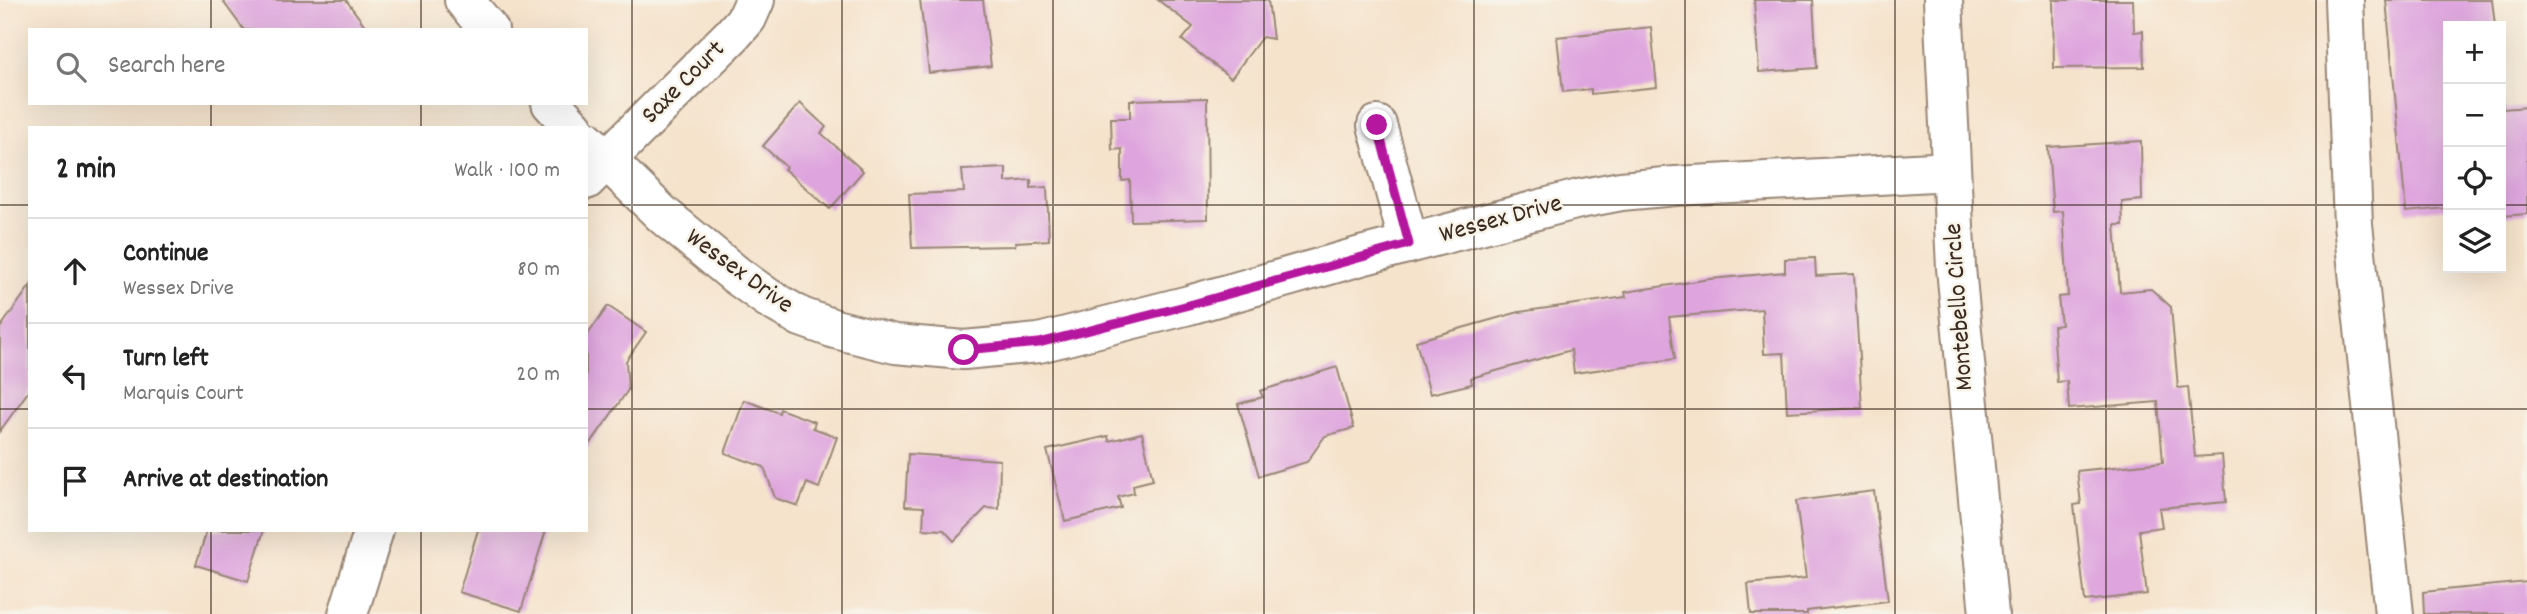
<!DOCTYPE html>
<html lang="en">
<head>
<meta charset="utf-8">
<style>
  :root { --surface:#fff; --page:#f2f2f2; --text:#222; --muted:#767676; --line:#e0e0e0 }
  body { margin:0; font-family:Dekko,sans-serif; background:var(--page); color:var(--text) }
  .controls { position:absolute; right:21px; top:21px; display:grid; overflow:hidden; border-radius:0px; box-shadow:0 7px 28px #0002 }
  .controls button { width:63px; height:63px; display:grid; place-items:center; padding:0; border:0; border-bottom:2px solid var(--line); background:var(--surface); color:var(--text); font:35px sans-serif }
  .stop { position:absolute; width:21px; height:21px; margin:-16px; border:5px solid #b5179e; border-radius:50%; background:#fff }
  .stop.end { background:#b5179e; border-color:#fff; box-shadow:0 2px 7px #0008 }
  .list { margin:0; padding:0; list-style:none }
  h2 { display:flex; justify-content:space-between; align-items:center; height:91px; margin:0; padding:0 28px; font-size:30px }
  h2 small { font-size:23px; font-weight:400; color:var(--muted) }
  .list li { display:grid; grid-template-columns:46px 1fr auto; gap:21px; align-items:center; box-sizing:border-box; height:105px; padding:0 28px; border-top:2px solid var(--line) }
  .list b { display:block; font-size:26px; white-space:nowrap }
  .list p { margin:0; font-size:23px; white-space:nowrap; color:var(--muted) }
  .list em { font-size:23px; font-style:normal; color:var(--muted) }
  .icon { flex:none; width:38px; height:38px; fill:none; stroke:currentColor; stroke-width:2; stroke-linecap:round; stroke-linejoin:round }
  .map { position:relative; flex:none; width:2527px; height:614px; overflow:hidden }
  .search { position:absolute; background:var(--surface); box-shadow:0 7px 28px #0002; left:28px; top:28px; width:560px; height:77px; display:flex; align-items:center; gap:18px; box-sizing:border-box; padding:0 24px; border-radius:0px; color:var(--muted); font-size:26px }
  .panel { position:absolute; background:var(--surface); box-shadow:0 7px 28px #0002; left:28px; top:126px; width:560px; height:406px; border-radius:0px }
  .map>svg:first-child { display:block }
  .building { fill:#dea4de }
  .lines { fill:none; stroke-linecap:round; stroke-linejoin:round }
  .minor-casing { stroke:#988675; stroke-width:42 }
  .minor { stroke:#fff; stroke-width:38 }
  .route { stroke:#b5179e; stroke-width:9 }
  .grid { fill:none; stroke:#3b2a1e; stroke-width:2; stroke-opacity:0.55 }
  .labels { text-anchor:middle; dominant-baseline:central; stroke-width:5; stroke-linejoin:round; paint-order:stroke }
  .street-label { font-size:26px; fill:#3b2a1e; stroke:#f7f3e8 }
</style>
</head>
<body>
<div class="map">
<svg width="2527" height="614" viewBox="0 0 2527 614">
  <rect width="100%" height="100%" fill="#f7f3e8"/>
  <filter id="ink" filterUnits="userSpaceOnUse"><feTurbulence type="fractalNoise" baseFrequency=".0143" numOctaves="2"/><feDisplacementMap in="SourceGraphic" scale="14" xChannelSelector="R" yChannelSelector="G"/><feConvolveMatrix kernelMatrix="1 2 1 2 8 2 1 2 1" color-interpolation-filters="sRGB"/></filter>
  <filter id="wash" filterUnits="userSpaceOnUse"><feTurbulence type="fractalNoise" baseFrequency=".00686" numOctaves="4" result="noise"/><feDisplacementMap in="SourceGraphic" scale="28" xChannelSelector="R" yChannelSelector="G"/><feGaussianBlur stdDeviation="1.57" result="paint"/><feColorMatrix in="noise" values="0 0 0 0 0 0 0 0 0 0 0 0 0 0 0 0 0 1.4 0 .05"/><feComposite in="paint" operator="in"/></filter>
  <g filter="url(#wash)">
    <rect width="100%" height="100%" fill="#f5e3cc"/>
    <g id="blocks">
      <g class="building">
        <polygon points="222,0 346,0 368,30 244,30"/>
        <polygon points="920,0 983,0 991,66 929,73"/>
        <polygon points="1158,0 1268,0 1273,39 1262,37 1231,78 1182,40 1193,27"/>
        <polygon points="1754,0 1813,0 1817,68 1759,72"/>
        <polygon points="2053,0 2133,0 2134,32 2143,31 2144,67 2054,68"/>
        <polygon points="2386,0 2492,0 2495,26 2448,26 2448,221 2446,208 2406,212"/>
        <polygon points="1651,27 1657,87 1591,94 1591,89 1563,92 1557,37"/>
        <polygon points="2501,84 2503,109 2527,107 2527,214 2501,216"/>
        <polygon points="1207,98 1208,219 1131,221 1130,180 1122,181 1122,149 1112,150 1111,118 1130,118 1130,100"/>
        <polygon points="800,103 826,127 821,133 863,171 830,209 784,169 786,167 763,146"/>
        <polygon points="2141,141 2142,200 2122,202 2123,225 2115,225 2120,292 2151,289 2171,307 2178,388 2188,387 2195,457 2222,455 2226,502 2159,508 2162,527 2139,530 2147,594 2085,601 2074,505 2081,504 2077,471 2163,462 2158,402 2069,409 2067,381 2057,382 2053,326 2061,325 2058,297 2068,296 2063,211 2053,212 2048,147"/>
        <polygon points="1006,168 1006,182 1031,180 1031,188 1047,187 1049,240 1016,242 1015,246 912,248 909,194 964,192 962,170"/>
        <polygon points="1815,258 1816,276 1854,274 1862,408 1787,412 1784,353 1764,354 1762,309 1669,317 1675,359 1574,373 1571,350 1471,378 1472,384 1430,394 1416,341 1519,312 1626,297 1625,292 1710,279 1785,272 1785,259"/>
        <polygon points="30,286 30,389 0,431 0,328"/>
        <polygon points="608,306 646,332 626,361 628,390 586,450 586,337"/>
        <polygon points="1337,367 1354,428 1325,436 1307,462 1259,476 1238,404 1263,397 1260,391"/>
        <polygon points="744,400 779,413 780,409 815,422 813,428 837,437 819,488 807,483 798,506 775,498 764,467 725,453"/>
        <polygon points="1142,433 1153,480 1133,485 1134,493 1118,497 1121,508 1065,521 1047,450 1108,436 1109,441"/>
        <polygon points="908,454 1000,460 999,509 986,508 954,541 944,530 923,529 924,507 905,506"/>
        <polygon points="1874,491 1888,601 1807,611 1807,614 1751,614 1748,584 1806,578 1796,501"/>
        <polygon points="207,530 264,530 248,581 196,565"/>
        <polygon points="478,530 546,530 521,611 459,592"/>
        <polygon points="2527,582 2527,614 2424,614 2423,592"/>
      </g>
    </g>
  </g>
  <g filter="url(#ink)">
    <use href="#blocks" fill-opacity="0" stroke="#988675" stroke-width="2"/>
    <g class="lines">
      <defs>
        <g id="minor">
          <polyline points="464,0 489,30"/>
          <polyline points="1943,0 1956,268 1989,614"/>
          <polyline points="2344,0 2353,224 2394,614"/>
          <polyline points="551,103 574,128"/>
          <polyline points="1377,125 1409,244"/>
          <polyline points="586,140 663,215 736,275 768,298 801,317 835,329 895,344 964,350 1039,343 1189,305 1361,256 1579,199 1621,191 1676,186 1951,171"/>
          <polyline points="586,180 732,35 747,18 755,0"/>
          <polyline points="348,614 374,530"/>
        </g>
      </defs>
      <use href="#minor" class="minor-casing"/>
      <use href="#minor" class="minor"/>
    </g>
  </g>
  <g class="lines" filter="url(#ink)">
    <polyline class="route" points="964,350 1039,343 1189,305 1409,244 1377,125"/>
  </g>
  <path class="grid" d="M211,0v30M421,0v30M632,0v614M842,0v614M1053,0v614M1264,0v614M1474,0v614M1685,0v614M1895,0v614M2106,0v614M2316,0v614M211,103v25M421,103v25M0,205h30M586,205h1862M2501,205h26M0,409h30M586,409h1941M211,530v84M421,530v84"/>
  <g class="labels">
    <g class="street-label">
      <text transform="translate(684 83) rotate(-45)">Saxe Court</text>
      <text transform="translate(1501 220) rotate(-15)">Wessex Drive</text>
      <text transform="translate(739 272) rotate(36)">Wessex Drive</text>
      <text transform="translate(1960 307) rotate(-94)">Montebello Circle</text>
    </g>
  </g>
</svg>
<div class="controls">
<button>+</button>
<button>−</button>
<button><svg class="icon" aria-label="locate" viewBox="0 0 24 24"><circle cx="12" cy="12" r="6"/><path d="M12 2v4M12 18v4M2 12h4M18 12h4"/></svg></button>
<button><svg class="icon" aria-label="layers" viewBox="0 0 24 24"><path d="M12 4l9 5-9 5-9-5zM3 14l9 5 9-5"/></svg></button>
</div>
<div class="stop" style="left:964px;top:350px"></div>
<div class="stop end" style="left:1377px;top:125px"></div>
<div class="search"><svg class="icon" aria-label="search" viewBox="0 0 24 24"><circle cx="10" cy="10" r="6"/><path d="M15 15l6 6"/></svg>Search here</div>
<section class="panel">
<h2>2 min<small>Walk · 100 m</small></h2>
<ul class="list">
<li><svg class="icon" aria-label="ahead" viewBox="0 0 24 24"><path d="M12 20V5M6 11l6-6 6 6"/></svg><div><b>Continue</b><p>Wessex Drive</p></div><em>80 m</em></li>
<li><svg class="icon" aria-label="left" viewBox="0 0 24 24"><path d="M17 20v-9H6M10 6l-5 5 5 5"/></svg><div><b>Turn left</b><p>Marquis Court</p></div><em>20 m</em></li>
<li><svg class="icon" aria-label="arrive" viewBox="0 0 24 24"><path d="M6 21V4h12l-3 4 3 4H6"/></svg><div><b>Arrive at destination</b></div></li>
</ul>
</section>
</div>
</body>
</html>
